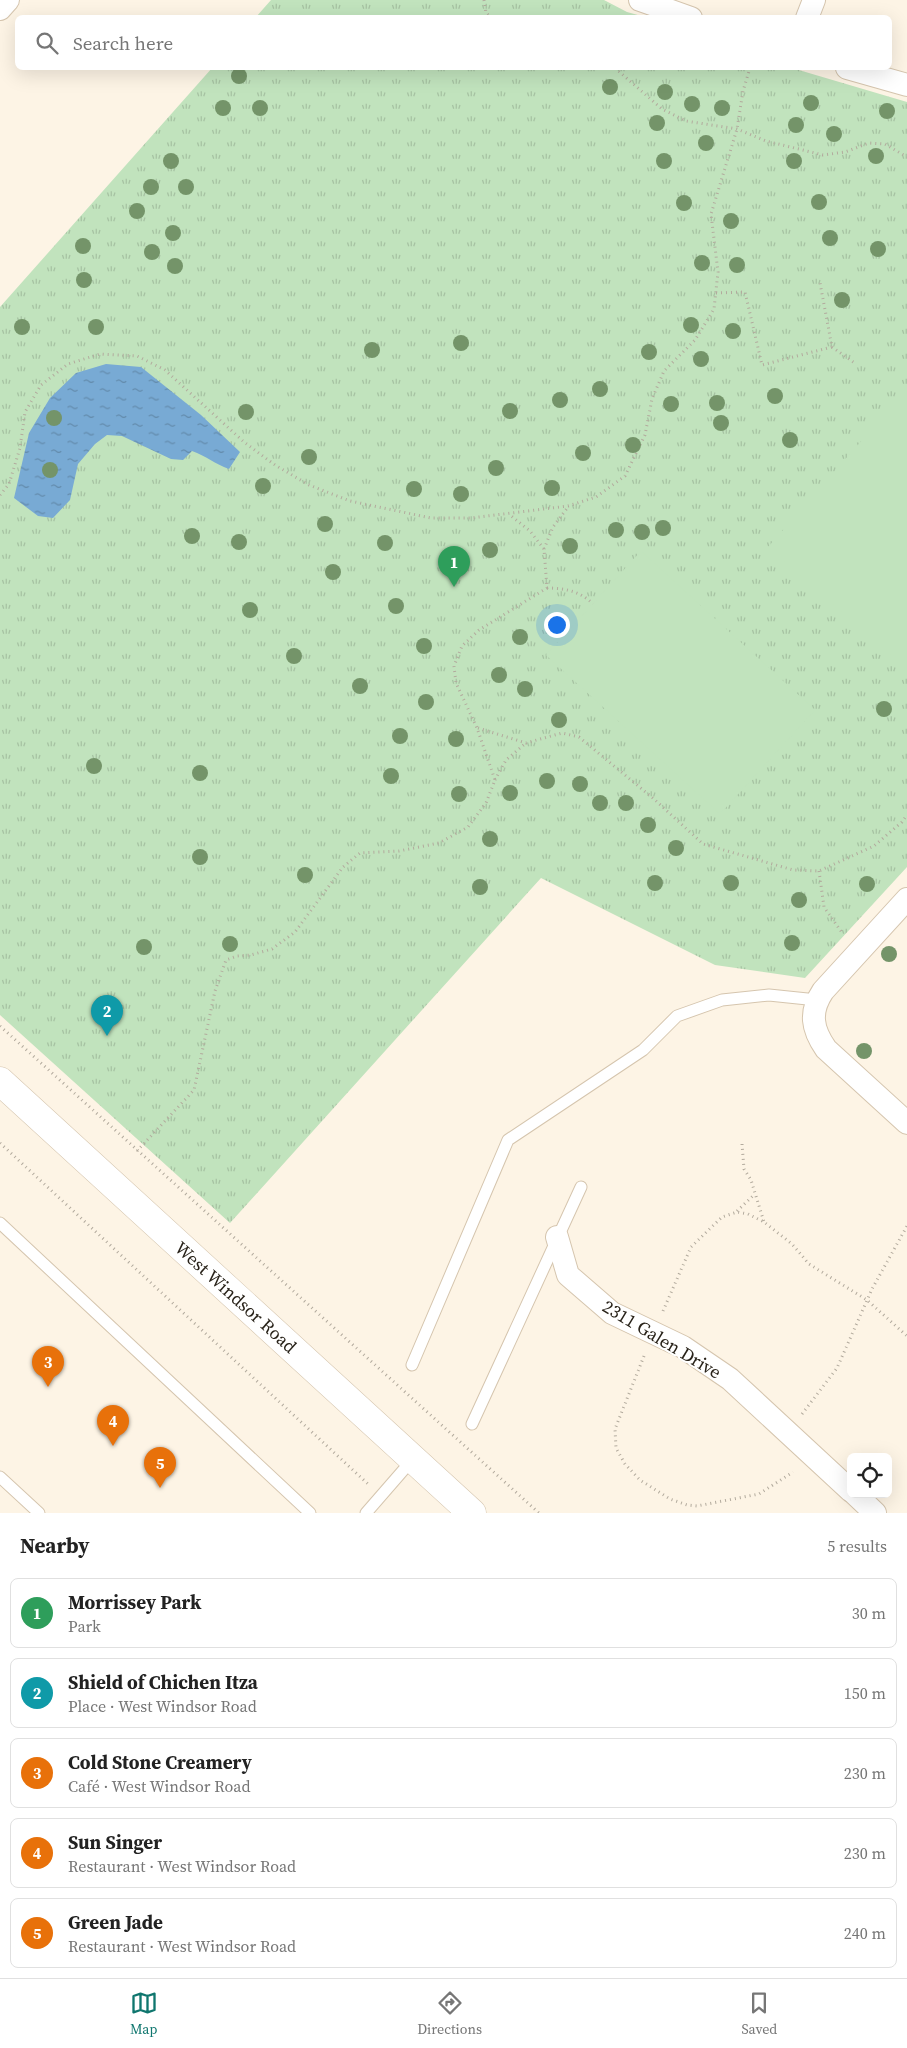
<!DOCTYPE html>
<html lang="en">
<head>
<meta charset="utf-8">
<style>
  :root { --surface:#fff; --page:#f2f2f2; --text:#222; --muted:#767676; --line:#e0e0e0; --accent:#0f766e }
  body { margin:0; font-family:"Source Serif 4",serif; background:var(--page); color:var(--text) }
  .controls { position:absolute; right:15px; bottom:15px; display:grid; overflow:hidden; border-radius:8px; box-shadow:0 5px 20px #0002 }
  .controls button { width:45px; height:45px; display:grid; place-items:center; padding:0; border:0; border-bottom:1px solid var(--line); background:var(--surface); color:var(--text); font:25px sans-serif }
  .you { position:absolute; left:556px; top:624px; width:18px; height:18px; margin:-12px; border:4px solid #fff; border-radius:50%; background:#1a73e8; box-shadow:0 0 0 8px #1a73e833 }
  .badge { display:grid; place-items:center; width:32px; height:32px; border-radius:50%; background:var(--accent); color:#fff; font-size:16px; font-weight:700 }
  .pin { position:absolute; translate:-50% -41px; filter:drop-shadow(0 1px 2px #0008) }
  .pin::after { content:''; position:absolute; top:26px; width:18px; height:15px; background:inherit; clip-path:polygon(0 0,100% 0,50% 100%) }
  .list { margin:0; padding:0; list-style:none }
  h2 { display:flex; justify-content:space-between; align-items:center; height:65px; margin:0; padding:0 20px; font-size:21px }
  h2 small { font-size:16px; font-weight:400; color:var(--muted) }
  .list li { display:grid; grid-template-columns:32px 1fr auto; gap:15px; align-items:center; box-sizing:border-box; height:70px; margin:0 10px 10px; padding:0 10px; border:1px solid var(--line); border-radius:8px }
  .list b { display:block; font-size:19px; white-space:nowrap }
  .list p { margin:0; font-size:16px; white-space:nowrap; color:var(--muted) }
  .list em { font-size:16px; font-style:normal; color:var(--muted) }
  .icon { flex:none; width:28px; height:28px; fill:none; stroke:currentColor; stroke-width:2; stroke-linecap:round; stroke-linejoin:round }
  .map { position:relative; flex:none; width:907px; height:1513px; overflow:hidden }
  .search { position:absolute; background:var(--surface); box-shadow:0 5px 20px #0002; left:15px; right:15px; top:15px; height:55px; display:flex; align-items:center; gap:12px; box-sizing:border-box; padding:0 18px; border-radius:8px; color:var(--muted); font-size:19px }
  .sheet { height:465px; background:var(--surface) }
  nav { display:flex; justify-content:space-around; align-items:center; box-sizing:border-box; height:70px; border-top:1px solid var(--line); background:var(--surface); font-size:14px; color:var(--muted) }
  nav a { display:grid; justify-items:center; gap:2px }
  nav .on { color:var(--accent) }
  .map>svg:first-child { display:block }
  .park { fill:url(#park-tufts) }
  .garden { fill:#c1e3bd }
  .water { fill:url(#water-ripples) }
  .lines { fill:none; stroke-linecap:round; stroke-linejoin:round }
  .service-casing { stroke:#d5c5ae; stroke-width:13 }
  .minor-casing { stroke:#d5c5ae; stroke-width:24 }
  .secondary-casing { stroke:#d5c5ae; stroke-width:29 }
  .path { stroke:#b2aa9d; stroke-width:3; stroke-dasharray:1 4; stroke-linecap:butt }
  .service { stroke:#fff; stroke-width:11 }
  .minor { stroke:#fff; stroke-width:22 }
  .secondary { stroke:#fff; stroke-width:28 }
  .tree { fill:#749469 }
  .labels { text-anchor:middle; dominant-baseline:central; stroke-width:4; stroke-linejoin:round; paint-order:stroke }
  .street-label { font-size:18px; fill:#29231a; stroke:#fff }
</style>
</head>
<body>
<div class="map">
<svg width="907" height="1513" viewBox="0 0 907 1513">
  <defs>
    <pattern id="park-tufts" width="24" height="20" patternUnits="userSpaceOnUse" patternTransform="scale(1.25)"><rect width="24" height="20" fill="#c1e3bd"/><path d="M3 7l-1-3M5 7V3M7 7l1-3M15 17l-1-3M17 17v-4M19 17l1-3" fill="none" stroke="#a6c2a2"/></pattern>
    <pattern id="water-ripples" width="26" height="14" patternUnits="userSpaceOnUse" patternTransform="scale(1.25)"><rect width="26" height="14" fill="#78aad4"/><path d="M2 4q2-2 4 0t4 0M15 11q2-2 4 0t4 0" fill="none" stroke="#628aab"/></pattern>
  </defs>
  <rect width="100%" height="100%" fill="#fdf4e5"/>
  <g class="park">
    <polygon points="271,0 604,0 627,12 645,17 256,17"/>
    <polygon points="212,68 792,68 907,102 907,867 805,978 715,965 541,878 230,1223 0,1015 0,307"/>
  </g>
  <g class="garden">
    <polygon points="907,389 907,669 768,547"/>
    <polygon points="641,551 815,710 720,814 546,655"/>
  </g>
  <path class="water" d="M106,364l35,3 60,48 39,37 -11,17c-14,-5 -23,-13 -37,-18l-9,9 -12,-1 -49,-23 -15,-1 -12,9 -17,20 -8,36 -17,18 -15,-2 -24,-18 15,-65 21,-35 26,-25z"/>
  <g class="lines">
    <defs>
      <g id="service">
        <polyline points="0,1223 310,1513"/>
        <polyline points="412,1365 508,1140 643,1050 677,1016 722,1000 769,995 817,1000"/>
        <polyline points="472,1424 581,1187"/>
        <polyline points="0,1477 39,1513"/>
        <polyline points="366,1513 413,1459"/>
      </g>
      <g id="minor">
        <polyline points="640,0 691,18"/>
        <polyline points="0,9 8,0"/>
        <polyline points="807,18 814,0"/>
        <polyline points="847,68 907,85"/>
        <path d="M907,899l-84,92c-14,21 -11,38 3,58l81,74"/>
        <polyline points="557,1237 568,1275 612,1313 683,1347 730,1379 851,1491"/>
        <polyline points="855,1494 875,1513"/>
      </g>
      <polyline id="secondary" points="0,1081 472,1513"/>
    </defs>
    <use href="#service" class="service-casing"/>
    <use href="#minor" class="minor-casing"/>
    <use href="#secondary" class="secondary-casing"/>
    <g class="path">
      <polyline points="484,0 486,13 492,18"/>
      <polyline points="615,68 662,109 686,121 737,129 766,141 823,155 845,152 869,143 885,144 907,157"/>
      <polyline points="716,293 745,292 762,365 832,347 820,283"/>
      <polyline points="832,347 856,364"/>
      <polyline points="0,495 9,484 20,448 25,412 41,385 68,364 100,354 137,356 165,370 244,442 275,465 309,485 350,501 431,518 471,518 568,506 596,497 625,476 645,435 652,399 664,371 695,340 714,309 718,272 711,214 737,129 743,91 750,68"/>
      <polyline points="544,549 553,527 568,507"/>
      <path d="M547,588c17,0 33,3 46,16"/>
      <polyline points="478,728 526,743 562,733 579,737 654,799 703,844 793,870 819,871 874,846 902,822 907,815"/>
      <polyline points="495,780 506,760 526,743"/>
      <polyline points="819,871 824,907 843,934"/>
      <polyline points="0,1026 539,1513"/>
      <polyline points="0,1143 368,1484"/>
      <polyline points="742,1144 744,1169 751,1180 764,1222"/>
      <polyline points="137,1151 194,1090 215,991 226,960 237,956 251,955 272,949 295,932 343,867 360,853 399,851 439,843 468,827 486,803 495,780 477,728 456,683 454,666 462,646 479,630 547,588 544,549 530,531 510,515"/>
      <polyline points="737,1211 755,1194"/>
      <polyline points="663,1311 691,1247 722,1217 737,1212 748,1214 764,1222 792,1244 809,1264 867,1300 907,1336"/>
      <polyline points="644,1356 615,1429 616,1448 625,1464 640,1480 670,1499 687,1505 697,1506 759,1494 793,1472"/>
      <polyline points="802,1414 837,1368 872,1289 907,1226"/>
    </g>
    <use href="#service" class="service"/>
    <use href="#minor" class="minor"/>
    <use href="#secondary" class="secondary"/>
  </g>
  <g class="tree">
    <circle cx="239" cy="76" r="8"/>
    <circle cx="610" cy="87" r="8"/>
    <circle cx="665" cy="92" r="8"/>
    <circle cx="811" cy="103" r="8"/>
    <circle cx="692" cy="104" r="8"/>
    <circle cx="223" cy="108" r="8"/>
    <circle cx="260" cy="108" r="8"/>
    <circle cx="722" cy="108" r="8"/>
    <circle cx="887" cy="111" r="8"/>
    <circle cx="657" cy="123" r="8"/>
    <circle cx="796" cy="125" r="8"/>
    <circle cx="834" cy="134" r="8"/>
    <circle cx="706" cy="143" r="8"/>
    <circle cx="876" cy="156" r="8"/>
    <circle cx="171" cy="161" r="8"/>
    <circle cx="664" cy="161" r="8"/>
    <circle cx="794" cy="161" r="8"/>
    <circle cx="151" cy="187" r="8"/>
    <circle cx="186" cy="187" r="8"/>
    <circle cx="819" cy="202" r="8"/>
    <circle cx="684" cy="203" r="8"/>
    <circle cx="137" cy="211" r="8"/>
    <circle cx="731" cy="221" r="8"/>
    <circle cx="173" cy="233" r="8"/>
    <circle cx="830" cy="238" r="8"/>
    <circle cx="83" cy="246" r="8"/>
    <circle cx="878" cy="249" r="8"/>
    <circle cx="152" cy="252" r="8"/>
    <circle cx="702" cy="263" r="8"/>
    <circle cx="737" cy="265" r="8"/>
    <circle cx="175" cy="266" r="8"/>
    <circle cx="84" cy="280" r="8"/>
    <circle cx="842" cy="300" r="8"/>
    <circle cx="691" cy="325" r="8"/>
    <circle cx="22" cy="327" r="8"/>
    <circle cx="96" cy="327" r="8"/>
    <circle cx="733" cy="331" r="8"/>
    <circle cx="461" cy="343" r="8"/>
    <circle cx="372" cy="350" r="8"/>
    <circle cx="649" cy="352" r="8"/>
    <circle cx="701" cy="359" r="8"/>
    <circle cx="600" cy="389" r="8"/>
    <circle cx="775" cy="396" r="8"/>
    <circle cx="560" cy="400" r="8"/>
    <circle cx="717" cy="403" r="8"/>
    <circle cx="671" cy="404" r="8"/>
    <circle cx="510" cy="411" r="8"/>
    <circle cx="246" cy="412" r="8"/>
    <circle cx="54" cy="418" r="8"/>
    <circle cx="721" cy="423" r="8"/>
    <circle cx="790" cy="440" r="8"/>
    <circle cx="633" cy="445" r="8"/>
    <circle cx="583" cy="453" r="8"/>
    <circle cx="309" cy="457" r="8"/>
    <circle cx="496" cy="468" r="8"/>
    <circle cx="50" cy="470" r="8"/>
    <circle cx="263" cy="486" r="8"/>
    <circle cx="552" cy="488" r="8"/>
    <circle cx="414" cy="489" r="8"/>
    <circle cx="461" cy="494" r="8"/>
    <circle cx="325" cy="524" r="8"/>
    <circle cx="663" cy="528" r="8"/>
    <circle cx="616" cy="530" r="8"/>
    <circle cx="642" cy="532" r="8"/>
    <circle cx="192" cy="536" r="8"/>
    <circle cx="239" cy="542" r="8"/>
    <circle cx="385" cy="543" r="8"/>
    <circle cx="570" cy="546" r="8"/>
    <circle cx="490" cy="550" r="8"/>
    <circle cx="333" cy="572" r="8"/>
    <circle cx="396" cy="606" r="8"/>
    <circle cx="250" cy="610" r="8"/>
    <circle cx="520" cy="637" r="8"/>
    <circle cx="424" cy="646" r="8"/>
    <circle cx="294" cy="656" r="8"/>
    <circle cx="499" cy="675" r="8"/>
    <circle cx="360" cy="686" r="8"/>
    <circle cx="525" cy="689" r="8"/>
    <circle cx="426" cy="702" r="8"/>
    <circle cx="884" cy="709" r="8"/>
    <circle cx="559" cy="720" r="8"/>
    <circle cx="400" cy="736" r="8"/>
    <circle cx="456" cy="739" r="8"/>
    <circle cx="94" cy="766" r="8"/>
    <circle cx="200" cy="773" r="8"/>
    <circle cx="391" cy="776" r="8"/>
    <circle cx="547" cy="781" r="8"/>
    <circle cx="580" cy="784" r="8"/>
    <circle cx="510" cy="793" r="8"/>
    <circle cx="459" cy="794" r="8"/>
    <circle cx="600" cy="803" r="8"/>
    <circle cx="626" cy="803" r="8"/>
    <circle cx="648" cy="825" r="8"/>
    <circle cx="490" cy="839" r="8"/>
    <circle cx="676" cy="848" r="8"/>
    <circle cx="200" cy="857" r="8"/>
    <circle cx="305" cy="875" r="8"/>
    <circle cx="655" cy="883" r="8"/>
    <circle cx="731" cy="883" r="8"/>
    <circle cx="867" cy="884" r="8"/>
    <circle cx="480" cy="887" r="8"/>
    <circle cx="799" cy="900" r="8"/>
    <circle cx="792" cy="943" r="8"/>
    <circle cx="230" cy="944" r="8"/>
    <circle cx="144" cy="947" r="8"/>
    <circle cx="889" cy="954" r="8"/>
    <circle cx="103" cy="1004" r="8"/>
    <circle cx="864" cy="1051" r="8"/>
  </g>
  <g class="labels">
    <g class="street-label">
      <text transform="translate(236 1297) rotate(42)">West Windsor Road</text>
      <text transform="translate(662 1339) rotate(31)">2311 Galen Drive</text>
    </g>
  </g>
</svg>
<div class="controls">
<button><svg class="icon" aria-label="locate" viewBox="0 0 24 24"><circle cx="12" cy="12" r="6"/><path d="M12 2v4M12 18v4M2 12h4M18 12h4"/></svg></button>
</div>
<div class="you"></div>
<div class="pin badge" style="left:454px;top:587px;background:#2e9e5b">1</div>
<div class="pin badge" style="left:107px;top:1036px;background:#0f9aa8">2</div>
<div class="pin badge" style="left:48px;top:1387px;background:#e8710a">3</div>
<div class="pin badge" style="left:113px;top:1446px;background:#e8710a">4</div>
<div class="pin badge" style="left:160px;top:1488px;background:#e8710a">5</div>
<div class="search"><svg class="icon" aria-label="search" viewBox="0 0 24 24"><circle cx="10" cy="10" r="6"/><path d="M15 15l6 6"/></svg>Search here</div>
</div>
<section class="sheet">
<h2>Nearby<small>5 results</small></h2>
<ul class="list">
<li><span class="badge" style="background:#2e9e5b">1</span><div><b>Morrissey Park</b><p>Park</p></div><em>30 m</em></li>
<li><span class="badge" style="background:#0f9aa8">2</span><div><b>Shield of Chichen Itza</b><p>Place · West Windsor Road</p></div><em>150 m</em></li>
<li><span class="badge" style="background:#e8710a">3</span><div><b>Cold Stone Creamery</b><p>Café · West Windsor Road</p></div><em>230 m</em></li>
<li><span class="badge" style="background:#e8710a">4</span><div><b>Sun Singer</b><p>Restaurant · West Windsor Road</p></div><em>230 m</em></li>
<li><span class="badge" style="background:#e8710a">5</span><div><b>Green Jade</b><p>Restaurant · West Windsor Road</p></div><em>240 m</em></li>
</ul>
</section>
<nav>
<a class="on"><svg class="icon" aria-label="map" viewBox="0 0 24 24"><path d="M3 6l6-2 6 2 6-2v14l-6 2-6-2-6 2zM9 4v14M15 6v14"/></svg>Map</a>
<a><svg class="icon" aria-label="directions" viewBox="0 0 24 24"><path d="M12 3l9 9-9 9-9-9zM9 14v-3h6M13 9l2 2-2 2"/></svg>Directions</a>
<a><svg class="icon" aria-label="saved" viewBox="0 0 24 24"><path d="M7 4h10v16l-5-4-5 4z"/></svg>Saved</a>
</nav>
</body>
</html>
